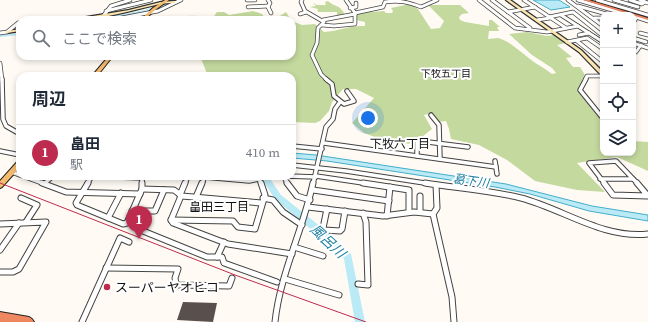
<!DOCTYPE html>
<html lang="ja">
<head>
<meta charset="utf-8">
<style>
  :root { --surface:#fff; --page:#f6f6f7; --text:#1f2937; --muted:#747a83; --line:#e0e1e3; --accent:#bd2b4e }
  body { margin:0; font-family:"Source Serif 4","Noto Sans JP",serif; background:var(--page); color:var(--text) }
  .controls { position:absolute; right:12px; top:12px; display:grid; overflow:hidden; border-radius:8px; box-shadow:0 2px 6px #0003 }
  .controls button { width:36px; height:36px; display:grid; place-items:center; padding:0; border:0; border-bottom:1px solid var(--line); background:var(--surface); color:var(--text); font:20px sans-serif }
  .you { position:absolute; left:368px; top:118px; width:14px; height:14px; margin:-10px; border:3px solid #fff; border-radius:50%; background:#1a73e8; box-shadow:0 0 0 6px #1a73e833 }
  .badge { display:grid; place-items:center; width:26px; height:26px; border-radius:50%; background:var(--accent); color:#fff; font-size:13px; font-weight:700 }
  .pin { position:absolute; translate:-50% -33px; filter:drop-shadow(0 1px 2px #0008) }
  .pin::after { content:''; position:absolute; top:21px; width:14px; height:12px; background:inherit; clip-path:polygon(0 0,100% 0,50% 100%) }
  .list { margin:0; padding:0; list-style:none }
  h2 { display:flex; justify-content:space-between; align-items:center; height:52px; margin:0; padding:0 16px; font-size:17px }
  h2 small { font-size:13px; font-weight:400; color:var(--muted) }
  .list li { display:grid; grid-template-columns:26px 1fr auto; gap:12px; align-items:center; box-sizing:border-box; height:56px; padding:0 16px; border-top:1px solid var(--line) }
  .list b { display:block; font-size:15px; white-space:nowrap }
  .list p { margin:0; font-size:13px; white-space:nowrap; color:var(--muted) }
  .list em { font-size:13px; font-style:normal; color:var(--muted) }
  .icon { flex:none; width:22px; height:22px; fill:none; stroke:currentColor; stroke-width:2; stroke-linecap:round; stroke-linejoin:round }
  .map { position:relative; flex:none; width:648px; height:322px; overflow:hidden }
  .search { position:absolute; background:var(--surface); box-shadow:0 2px 6px #0003; left:16px; top:16px; width:280px; height:44px; display:flex; align-items:center; gap:10px; box-sizing:border-box; padding:0 14px; border-radius:12px; color:var(--muted); font-size:15px }
  .panel { position:absolute; background:var(--surface); box-shadow:0 2px 6px #0003; left:16px; top:72px; width:280px; height:108px; border-radius:12px }
  .map>svg:first-child { display:block }
  .forest { fill:#c4d99e }
  .water { fill:#baeaf5; stroke:#43adca }
  .lines { fill:none; stroke-linecap:round; stroke-linejoin:round }
  .river { fill:#baeaf5; fill-rule:evenodd }
  .building { fill:#594f4d }
  .street-far2-casing { stroke:#434343; stroke-width:4.5 }
  .street-far1-casing { stroke:#434343; stroke-width:5.5 }
  .street-casing { stroke:#434343; stroke-width:7 }
  .secondary-casing { stroke:#323232; stroke-width:2.5 }
  .primary-casing { stroke:#212121; stroke-width:2 }
  .highway-casing { stroke:#212121; stroke-width:2 }
  .street-far2 { stroke:#fff; stroke-width:3 }
  .street-far1 { stroke:#fff; stroke-width:3.5 }
  .street { stroke:#fff; stroke-width:5 }
  .secondary { fill:#fce6b2; fill-rule:evenodd }
  .primary { fill:#f4bb6f; fill-rule:evenodd }
  .highway { fill:#ef8861; fill-rule:evenodd }
  .rail { stroke:#bd2b4e; stroke-width:1 }
  .poi-dot { fill:#bd2b4e; stroke:#fff; stroke-width:1.5 }
  .labels { text-anchor:middle; dominant-baseline:central; stroke-width:4; stroke-linejoin:round; paint-order:stroke }
  .far-neighbourhood-label { font-size:10px; fill:#101010; stroke:#fff }
  .neighbourhood-label { font-size:12px; fill:#101010; stroke:#fff }
  .water-label { font-size:12px; font-style:italic; fill:#1c7fa0; stroke:#fff }
  .near-poi-label { font-size:13px; fill:#101010; stroke:#fff; text-anchor:start }
  .near-water-label { font-size:14px; font-style:italic; fill:#1c7fa0; stroke:#fff }
</style>
</head>
<body>
<div class="map">
<svg width="648" height="322" viewBox="0 0 648 322">
  <rect width="100%" height="100%" fill="#fffbf4"/>
  <g class="forest">
    <path d="M328,1c6,6 12,3 17,14l-8,2v-5h-18l-2,-1 1,-2 -8,-2 6,-1 -3,-3 4,2h9l-1,-3z"/>
    <path d="M410,4l8,5 13,20 9,-1 4,-7 -16,-16h32l9,8 -7,1 -3,3 1,3 5,2 24,4v-6h3l8,7h-3l2,4h-10l-1,8c3,0 7,-1 10,-1 12,3 22,14 32,21 7,6 15,9 22,15l4,-1 -4,-5 -20,-13 -23,-21 18,-2 20,4 8,-1 11,8 -9,2 15,12 -6,1 7,9h7l5,8 -6,16 24,31v31h30v-12l15,1v29l-31,-14 -40,6 28,29 -28,-2 -42,-9 -28,-21 -28,-15 -28,-6 -2,-10 -3,-8 -7,1 -7,-9 -8,2 8,14 -19,15 -25,-2 -24,-9 -12,-10 22,-25 -18,-9h-13l-11,13 -3,9 -9,10 -5,2 -23,-1v-46h-84l-8,-20h92v-35l10,4 13,-1 9,8c15,-1 26,-7 41,-6v-4l-9,-2v-5l2,-2 26,-2 2,2h6l1,-2 -2,-3z"/>
    <path d="M253,11l9,3 3,4 9,2 12,-8 5,8h-120c13,-4 25,-7 38,0l3,-1 5,-7h7l5,3z"/>
  </g>
  <g class="water">
    <polygon points="533,0 559,0 570,7 551,10"/>
    <polygon points="292,153 316,155 506,184 592,206 648,215 648,221 589,211 530,194 495,187 327,161 292,158"/>
  </g>
  <g class="lines">
    <g class="river">
      <path d="M172,0h5c-20,15 -60,20 -85,20l2,-1 51,-9z"/>
      <polygon points="20,33 20,35 0,37 0,35"/>
      <polygon points="260,176 268,176 281,195 326,231 351,254 365,322 355,322 344,259 320,237 275,199"/>
    </g>
  </g>
  <polygon class="building" points="183,302 217,303 213,322 177,320"/>
  <g class="lines">
    <defs>
      <g id="street-far2">
        <polyline points="247,0 255,0"/>
        <polyline points="268,0 270,3 268,7 271,13"/>
        <polyline points="302,0 301,2 305,11 324,22 318,28 317,43 312,55 321,74 327,80"/>
        <polyline points="479,0 515,28 547,32 578,26 603,42"/>
        <polyline points="492,0 530,28"/>
        <polyline points="524,0 566,28"/>
        <polyline points="568,0 603,26"/>
        <polyline points="578,0 629,15"/>
        <polyline points="597,0 648,15"/>
        <polyline points="614,0 638,7"/>
        <polyline points="630,0 642,4 645,2"/>
        <polyline points="640,0 648,3"/>
        <polyline points="578,6 610,15"/>
        <polyline points="248,7 268,6"/>
        <polyline points="350,8 356,7 356,3"/>
        <polyline points="106,11 151,0"/>
        <polyline points="508,12 535,7"/>
        <path d="M355,13l28,-6 2,-5c14,-2 23,0 36,5l16,-7"/>
        <polyline points="300,14 306,12"/>
        <polyline points="104,15 111,6 130,0"/>
        <polyline points="561,15 578,26"/>
        <polyline points="633,16 648,21"/>
        <polyline points="549,17 573,12 603,36"/>
        <polyline points="594,18 603,18"/>
        <polyline points="111,20 158,11 181,0"/>
        <polyline points="323,20 355,14"/>
        <polyline points="537,20 550,18"/>
        <polyline points="633,23 637,17"/>
        <polyline points="322,25 334,26 355,24 355,13 346,0"/>
        <polyline points="0,33 7,32 18,23"/>
        <polyline points="640,33 648,35"/>
        <polyline points="579,35 589,33"/>
        <polyline points="633,38 646,42"/>
        <polyline points="577,41 603,62"/>
        <polyline points="567,42 587,38 603,49"/>
        <polyline points="633,43 648,48"/>
        <polyline points="636,52 641,45"/>
        <polyline points="0,63 2,80"/>
        <polyline points="585,80 587,76 603,76"/>
      </g>
      <g id="street-far1">
        <polyline points="2,79 3,119 6,126 20,134"/>
        <polyline points="326,79 332,84 334,96 344,104 354,101 347,91"/>
        <polyline points="586,79 580,90 601,116"/>
        <polyline points="431,115 439,125 440,159"/>
        <polyline points="324,143 496,167"/>
        <polyline points="292,146 322,149"/>
        <polyline points="0,151 20,155"/>
        <polyline points="417,156 417,142 420,141 468,147"/>
        <polyline points="495,161 497,174"/>
        <polyline points="292,165 346,171 431,184"/>
        <polyline points="12,172 20,175"/>
        <polyline points="23,176 45,184"/>
        <polyline points="83,176 90,179"/>
        <polyline points="258,176 261,184"/>
        <polyline points="316,176 370,184"/>
        <polyline points="204,177 249,181 259,179"/>
        <polyline points="600,179 633,179"/>
        <polyline points="44,184 53,176"/>
        <polyline points="87,184 92,176 142,178 142,184"/>
        <polyline points="185,184 188,176"/>
        <polyline points="202,184 205,176"/>
        <polyline points="288,184 285,179 287,176 316,177"/>
        <polyline points="313,184 326,127 333,119 335,109 340,102"/>
        <polyline points="605,184 589,163 616,161 638,184"/>
      </g>
      <g id="street">
        <polyline points="42,183 66,192 140,194"/>
        <polyline points="88,183 76,203 77,205 123,224 127,223 142,189 142,183"/>
        <polyline points="287,183 297,196 310,200"/>
        <polyline points="363,183 409,190 409,212"/>
        <path d="M425,183c31,5 64,7 96,15 42,11 82,41 127,36"/>
        <polyline points="604,183 613,195 648,196 637,183"/>
        <polyline points="436,185 437,208 433,214 452,297 454,322"/>
        <polyline points="142,189 174,190 182,196 261,203"/>
        <polyline points="313,190 389,201"/>
        <polyline points="180,195 185,183"/>
        <polyline points="181,196 171,220 173,223 228,244 292,254"/>
        <polyline points="420,196 420,212"/>
        <polyline points="196,197 202,183"/>
        <polyline points="21,198 37,205 26,222"/>
        <polyline points="263,198 273,200 283,212 302,225"/>
        <polyline points="308,207 383,216 414,212 433,214"/>
        <polyline points="327,209 323,228 325,230 340,231 342,229 345,211"/>
        <polyline points="132,211 155,211 164,190"/>
        <polyline points="387,216 390,187"/>
        <polyline points="108,218 121,193"/>
        <polyline points="171,220 233,221 238,227 255,229 265,195 261,183"/>
        <polyline points="0,224 46,222 19,269 13,272 0,272"/>
        <polyline points="143,231 207,257 222,257 224,263 277,282"/>
        <polyline points="294,247 323,256"/>
        <polyline points="0,250 19,223"/>
        <polyline points="217,257 224,242"/>
        <polyline points="106,268 178,269 175,278 176,284 179,285 229,286 232,278"/>
        <polyline points="285,279 339,295"/>
        <polyline points="358,284 368,285 366,222 363,213"/>
        <polyline points="82,322 120,238 129,242"/>
        <path d="M275,322c5,-48 28,-92 38,-139"/>
      </g>
      <g id="secondary">
        <polygon points="506,0 510,0 581,50 603,72 603,75 601,75 579,52"/>
        <path d="M174,1h1v2c-5,0 -10,0 -15,1 -28,6 -58,16 -87,16l2,-1 54,-9 32,-8z"/>
        <polygon points="20,29 20,31 7,33 5,32 7,31"/>
      </g>
      <g id="primary">
        <polygon points="165,0 169,0 155,10 144,20 140,20 153,8"/>
        <polygon points="109,56 113,56 97,76 92,76"/>
        <polygon points="18,161 20,161 20,167 2,187 0,188 0,181"/>
      </g>
      <g id="highway">
        <polygon points="583,0 589,0 648,18 648,20"/>
        <polygon points="0,312 29,317 32,319 34,322 0,322"/>
      </g>
    </defs>
    <use href="#street-far2" class="street-far2-casing"/>
    <use href="#street-far1" class="street-far1-casing"/>
    <use href="#street" class="street-casing"/>
    <use href="#secondary" class="secondary-casing"/>
    <use href="#primary" class="primary-casing"/>
    <use href="#highway" class="highway-casing"/>
    <use href="#street-far2" class="street-far2"/>
    <use href="#street-far1" class="street-far1"/>
    <use href="#street" class="street"/>
    <use href="#secondary" class="secondary"/>
    <use href="#primary" class="primary"/>
    <use href="#highway" class="highway"/>
    <polyline class="rail" points="0,183 235,275 366,322"/>
  </g>
  <circle class="poi-dot" cx="107" cy="287" r="4"/>
  <g class="labels">
    <g class="far-neighbourhood-label">
      <text x="446" y="73">下牧五丁目</text>
    </g>
    <g class="neighbourhood-label">
      <text x="400" y="144">下牧六丁目</text>
      <text x="219" y="207">畠田三丁目</text>
    </g>
    <g class="water-label">
      <text transform="translate(471 181) rotate(8)">葛下川</text>
    </g>
    <g class="near-poi-label">
      <text x="115" y="287">スーパーヤオヒコ</text>
    </g>
    <g class="near-water-label">
      <text transform="translate(328 241) rotate(43)">風呂川</text>
    </g>
  </g>
</svg>
<div class="controls">
<button>+</button>
<button>−</button>
<button><svg class="icon" aria-label="locate" viewBox="0 0 24 24"><circle cx="12" cy="12" r="6"/><path d="M12 2v4M12 18v4M2 12h4M18 12h4"/></svg></button>
<button><svg class="icon" aria-label="layers" viewBox="0 0 24 24"><path d="M12 4l9 5-9 5-9-5zM3 14l9 5 9-5"/></svg></button>
</div>
<div class="you"></div>
<div class="pin badge" style="left:139px;top:239px">1</div>
<div class="search"><svg class="icon" aria-label="search" viewBox="0 0 24 24"><circle cx="10" cy="10" r="6"/><path d="M15 15l6 6"/></svg>ここで検索</div>
<section class="panel">
<h2>周辺<small></small></h2>
<ul class="list">
<li><span class="badge">1</span><div><b>畠田</b><p>駅</p></div><em>410 m</em></li>
</ul>
</section>
</div>
</body>
</html>
